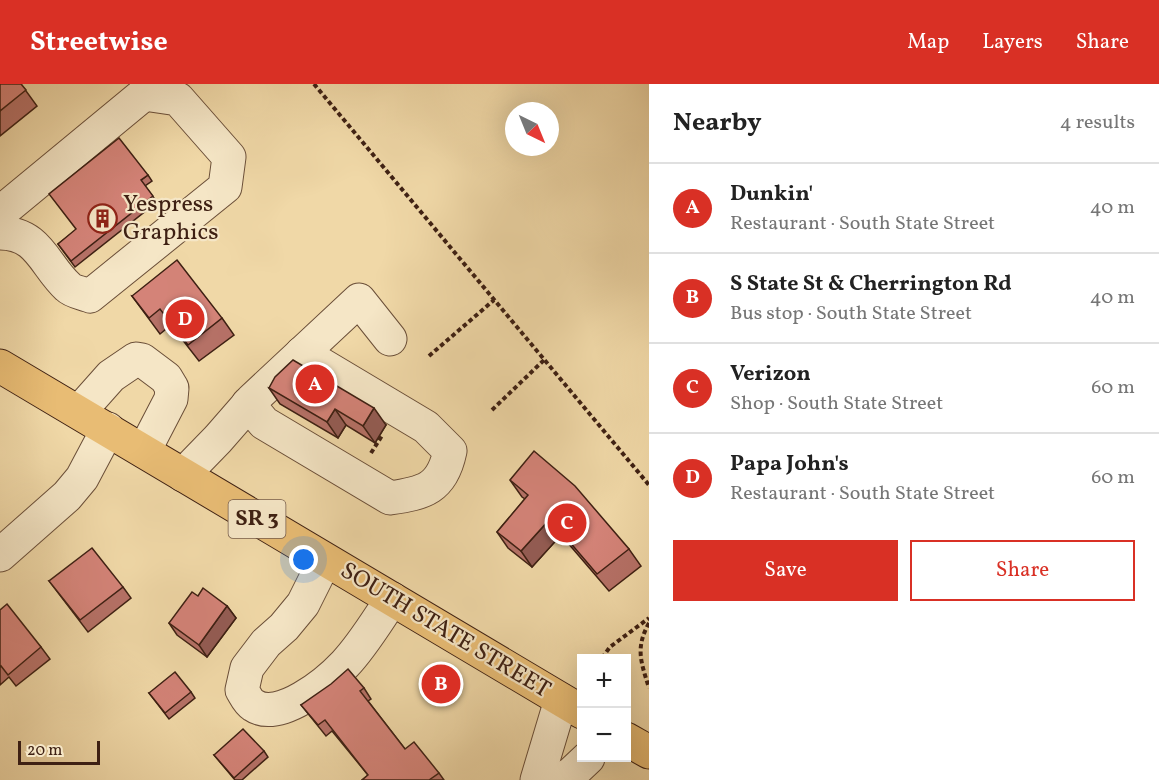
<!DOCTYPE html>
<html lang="en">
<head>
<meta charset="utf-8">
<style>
  :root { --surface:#fff; --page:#f2f2f2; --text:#222; --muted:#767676; --line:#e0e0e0; --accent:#d93025 }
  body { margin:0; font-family:Vollkorn,serif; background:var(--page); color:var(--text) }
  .controls { position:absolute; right:18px; bottom:18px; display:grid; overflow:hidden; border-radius:0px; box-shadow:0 6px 24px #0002 }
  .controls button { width:54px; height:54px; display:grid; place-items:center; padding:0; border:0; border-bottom:2px solid var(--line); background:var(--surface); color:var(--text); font:30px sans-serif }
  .compass { position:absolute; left:505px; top:18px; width:54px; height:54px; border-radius:50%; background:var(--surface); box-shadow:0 6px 24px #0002; rotate:137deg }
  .scale { position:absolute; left:18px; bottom:15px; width:82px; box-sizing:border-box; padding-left:6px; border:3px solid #3e2013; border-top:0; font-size:16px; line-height:21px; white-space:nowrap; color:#3e2013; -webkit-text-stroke:4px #f5e6c6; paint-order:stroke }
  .you { position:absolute; left:304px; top:476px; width:21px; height:21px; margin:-15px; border:4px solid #fff; border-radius:50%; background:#1a73e8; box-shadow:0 0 0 9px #1a73e833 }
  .badge { display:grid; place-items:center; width:39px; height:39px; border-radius:50%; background:var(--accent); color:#fff; font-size:20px; font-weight:700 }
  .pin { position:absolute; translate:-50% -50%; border:3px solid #fff; box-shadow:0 2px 6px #0006 }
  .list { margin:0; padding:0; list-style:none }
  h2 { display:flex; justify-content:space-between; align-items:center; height:78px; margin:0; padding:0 24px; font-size:26px }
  h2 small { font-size:20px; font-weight:400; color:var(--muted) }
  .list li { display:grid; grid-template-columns:39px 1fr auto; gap:18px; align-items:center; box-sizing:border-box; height:90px; padding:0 24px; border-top:2px solid var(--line) }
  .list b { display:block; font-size:22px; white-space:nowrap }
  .list p { margin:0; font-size:20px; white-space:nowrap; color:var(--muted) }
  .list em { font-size:20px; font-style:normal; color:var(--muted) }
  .actions { display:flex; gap:12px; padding:18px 24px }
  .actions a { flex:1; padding:14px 0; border:2px solid var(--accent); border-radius:0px; text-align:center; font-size:21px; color:var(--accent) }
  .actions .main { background:var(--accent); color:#fff }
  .map { position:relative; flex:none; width:649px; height:696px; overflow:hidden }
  header { display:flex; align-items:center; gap:36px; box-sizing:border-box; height:84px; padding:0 30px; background:var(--accent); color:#fff }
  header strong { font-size:28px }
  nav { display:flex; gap:33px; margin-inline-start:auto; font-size:21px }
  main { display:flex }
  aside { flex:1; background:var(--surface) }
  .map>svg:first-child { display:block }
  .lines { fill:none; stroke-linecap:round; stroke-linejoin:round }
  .minor-casing { stroke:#6a4e38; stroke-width:35 }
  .major-casing { stroke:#3e2013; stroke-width:35 }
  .path { stroke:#3e2013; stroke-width:4; stroke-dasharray:4.5 3; stroke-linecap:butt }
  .minor { stroke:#f5e6c6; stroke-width:33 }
  .major { stroke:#e8bc74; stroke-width:33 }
  .wall { fill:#b67167; stroke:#3e2013; stroke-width:1.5 }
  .shaded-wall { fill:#945c54; stroke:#3e2013; stroke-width:1.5 }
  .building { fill:#d48378; stroke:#3e2013; stroke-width:1.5 }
  .labels { text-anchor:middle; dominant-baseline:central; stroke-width:4.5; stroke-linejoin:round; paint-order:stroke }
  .shield { fill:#f5e6c6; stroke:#755b49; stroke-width:1.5 }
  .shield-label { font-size:22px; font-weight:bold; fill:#3e2013 }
  .poi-label { font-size:24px; fill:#3e2013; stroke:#f5e6c6; text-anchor:start }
  .street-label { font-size:24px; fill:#3e2013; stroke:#f5e6c6 }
</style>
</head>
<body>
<header>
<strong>Streetwise</strong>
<nav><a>Map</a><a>Layers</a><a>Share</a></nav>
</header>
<main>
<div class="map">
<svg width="649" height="696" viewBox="0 0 649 696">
  <rect width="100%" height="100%" fill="#f0d8a7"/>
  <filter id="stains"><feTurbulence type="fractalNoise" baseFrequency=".00333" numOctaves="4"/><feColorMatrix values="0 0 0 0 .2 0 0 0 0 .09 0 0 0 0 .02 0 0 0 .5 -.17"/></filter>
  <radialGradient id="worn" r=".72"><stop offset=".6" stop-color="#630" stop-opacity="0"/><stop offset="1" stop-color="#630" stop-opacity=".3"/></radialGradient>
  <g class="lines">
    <defs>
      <g id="minor">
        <polyline points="0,129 144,10 147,0"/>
        <path d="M0,149c39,0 44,32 68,54 5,5 15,6 22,9l135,-109 4,-30 -51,-58 -34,-5"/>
        <path d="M248,320l16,19 126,75c34,-5 52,-9 60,-47l-24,-24 -124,-74"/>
        <polyline points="79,328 111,292 136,275 142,276 166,294 172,304 171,315 144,367"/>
        <polyline points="183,391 218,355 252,316 359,216 390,255"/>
        <polyline points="0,471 67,412 82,394 108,345"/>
        <path d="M325,476l-22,44 -19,23 -18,16 -19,25 -5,22c3,5 6,12 11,15 26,18 75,-23 92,-41 18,-19 32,-43 47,-65"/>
        <polyline points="537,696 561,616"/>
        <polyline points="560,696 571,690 588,674"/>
      </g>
      <g id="major">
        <polyline points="0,282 582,628"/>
        <polyline points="626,655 649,668"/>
      </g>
    </defs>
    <use href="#minor" class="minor-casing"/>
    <use href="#major" class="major-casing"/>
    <g class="path">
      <polyline points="314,0 649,401"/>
      <polyline points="429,272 494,216"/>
      <polyline points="492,326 544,276"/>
      <polyline points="371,369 383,350"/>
      <path d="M649,539c-14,25 -8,39 0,65"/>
      <polyline points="602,574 610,563 649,534"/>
    </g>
    <use href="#minor" class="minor"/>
    <use href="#major" class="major"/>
  </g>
  <g class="wall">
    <polygon points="0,0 21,0 37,22 0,52"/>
    <polygon points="148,91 152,97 145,102 157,118 75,183 58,160"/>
    <polygon points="132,212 222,234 234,251 199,277 171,241 160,250"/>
    <polygon points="269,304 386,341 375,359 346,341 338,354 280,320"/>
    <polygon points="510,396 629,465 641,482 609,507 561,451 532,483 508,464 497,448 525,415 522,413"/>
    <polygon points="49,497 123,503 131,514 88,548"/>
    <polygon points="198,512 227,522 236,534 207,573 177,551 169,539"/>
    <polygon points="0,526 41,563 50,575 16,602 9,593 0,601"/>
    <polygon points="364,604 371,615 368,617 405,665 439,689 444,696 362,696 368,691 332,647 326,652 301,621"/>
    <polygon points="191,608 195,614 169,635 149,609"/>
    <polygon points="264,667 268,673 242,696 235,696 214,671"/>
  </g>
  <g class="shaded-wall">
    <polygon points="374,324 386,341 375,359 363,342"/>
    <polygon points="335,325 346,341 338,354 327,338"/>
    <polygon points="550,435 561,451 532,483 521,467"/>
    <polygon points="227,522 236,534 207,573 199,561"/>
  </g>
  <g class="building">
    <polygon points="0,0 21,0 26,6 0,27"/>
    <polygon points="119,54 148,91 141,96 153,112 71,177 58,160 76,145 49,110"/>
    <polygon points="177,176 222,234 188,261 160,225 149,234 132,212"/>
    <polygon points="293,276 374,324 363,342 335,325 327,338 269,304 275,293"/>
    <polygon points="534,367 575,402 629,465 597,490 550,435 521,467 497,448 528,411 510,396"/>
    <polygon points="92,464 123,503 80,536 49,497"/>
    <polygon points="203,504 227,522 199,561 169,539 192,508 198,512"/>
    <polygon points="7,520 41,563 8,591 1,582 0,583 0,526"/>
    <polygon points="348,585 364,604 360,607 405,665 414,658 439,689 429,696 362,696 368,691 325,636 318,641 301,621 331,600"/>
    <polygon points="175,588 191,608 165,629 149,609"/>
    <polygon points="243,645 264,667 234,694 214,671"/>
  </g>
  <defs>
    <symbol id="building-ring" viewBox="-11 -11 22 22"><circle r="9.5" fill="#f5e6c6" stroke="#8f2418" stroke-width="1.5"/><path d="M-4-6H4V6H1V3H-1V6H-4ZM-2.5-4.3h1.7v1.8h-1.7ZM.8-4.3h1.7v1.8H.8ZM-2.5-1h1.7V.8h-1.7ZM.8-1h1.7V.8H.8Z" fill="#8f2418"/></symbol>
  </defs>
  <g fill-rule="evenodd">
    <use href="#building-ring" x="86" y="118" width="33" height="33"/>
  </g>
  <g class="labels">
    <rect class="shield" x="228.5" y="416" width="57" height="38" rx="4.5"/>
    <g class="shield-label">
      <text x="257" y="435">SR 3</text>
    </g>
    <g class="poi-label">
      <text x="123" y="121">Yespress<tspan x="123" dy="28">Graphics</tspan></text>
    </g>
    <g class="street-label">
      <text transform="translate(445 547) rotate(31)">SOUTH STATE STREET</text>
    </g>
  </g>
  <rect width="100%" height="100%" filter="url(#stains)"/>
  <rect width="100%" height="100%" fill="url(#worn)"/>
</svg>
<div class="controls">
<button>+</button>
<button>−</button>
</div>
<svg class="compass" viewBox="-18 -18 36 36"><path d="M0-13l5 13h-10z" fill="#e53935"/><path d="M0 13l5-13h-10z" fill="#767676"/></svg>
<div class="scale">20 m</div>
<div class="you"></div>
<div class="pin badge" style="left:315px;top:300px">A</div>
<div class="pin badge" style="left:441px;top:600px">B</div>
<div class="pin badge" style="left:567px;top:439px">C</div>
<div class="pin badge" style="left:185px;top:235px">D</div>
</div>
<aside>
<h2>Nearby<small>4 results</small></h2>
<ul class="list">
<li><span class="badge">A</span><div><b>Dunkin'</b><p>Restaurant · South State Street</p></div><em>40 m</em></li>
<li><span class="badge">B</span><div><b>S State St &amp; Cherrington Rd</b><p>Bus stop · South State Street</p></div><em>40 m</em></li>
<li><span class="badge">C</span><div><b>Verizon</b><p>Shop · South State Street</p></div><em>60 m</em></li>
<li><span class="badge">D</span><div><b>Papa John's</b><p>Restaurant · South State Street</p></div><em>60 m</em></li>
</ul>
<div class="actions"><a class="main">Save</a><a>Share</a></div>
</aside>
</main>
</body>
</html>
